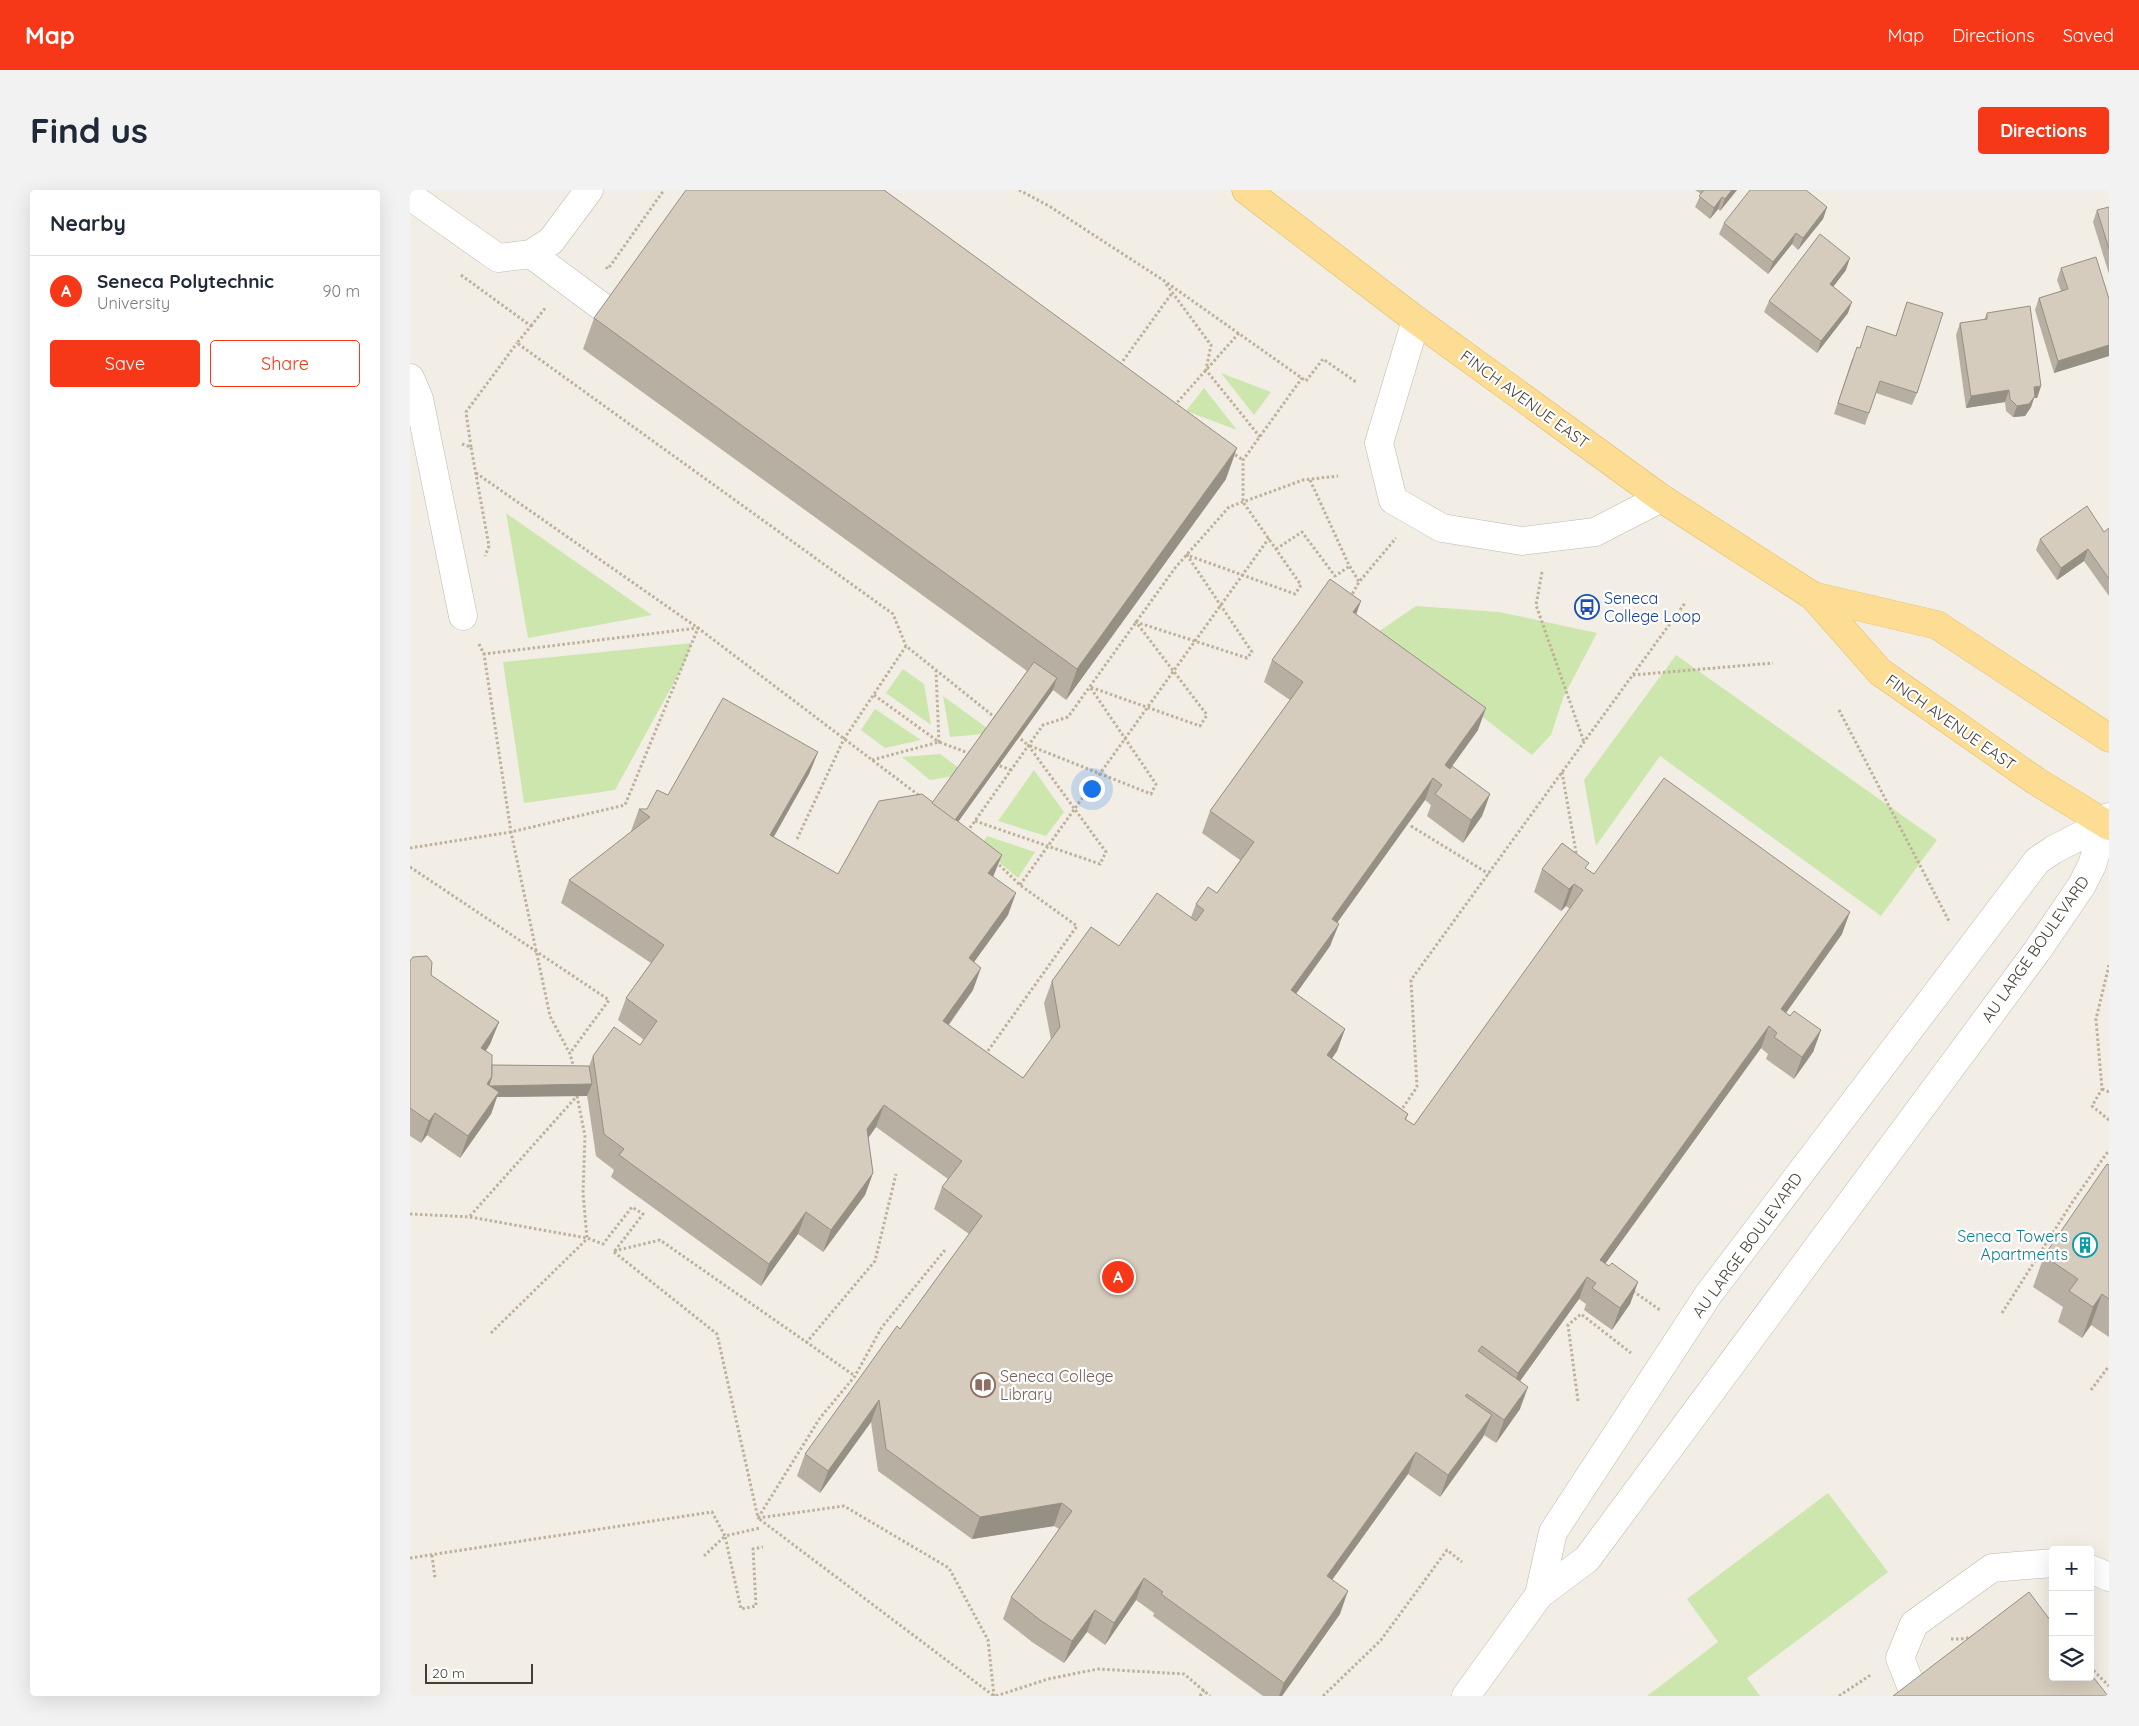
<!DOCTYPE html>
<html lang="en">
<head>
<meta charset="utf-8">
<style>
  :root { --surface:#fff; --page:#f2f2f3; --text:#1f2937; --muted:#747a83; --line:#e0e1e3; --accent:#f63818 }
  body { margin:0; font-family:Quicksand,sans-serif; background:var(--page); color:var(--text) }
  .controls { position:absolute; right:15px; bottom:15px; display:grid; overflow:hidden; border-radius:5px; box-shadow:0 5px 20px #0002 }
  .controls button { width:45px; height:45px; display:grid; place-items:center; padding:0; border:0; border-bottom:1px solid var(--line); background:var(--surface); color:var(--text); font:25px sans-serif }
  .scale { position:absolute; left:15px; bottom:12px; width:108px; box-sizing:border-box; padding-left:5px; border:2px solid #443e34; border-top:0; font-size:14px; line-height:18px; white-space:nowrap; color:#443e34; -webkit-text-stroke:4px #fff; paint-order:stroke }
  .you { position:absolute; left:681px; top:598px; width:18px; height:18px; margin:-12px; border:4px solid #fff; border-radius:50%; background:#1a73e8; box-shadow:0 0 0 8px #1a73e833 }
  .badge { display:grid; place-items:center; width:32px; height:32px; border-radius:50%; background:var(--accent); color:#fff; font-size:16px; font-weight:700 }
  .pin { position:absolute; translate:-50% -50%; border:2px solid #fff; box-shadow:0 1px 5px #0006 }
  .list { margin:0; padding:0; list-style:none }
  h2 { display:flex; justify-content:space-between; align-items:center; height:65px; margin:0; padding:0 20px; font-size:21px }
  h2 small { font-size:16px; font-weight:400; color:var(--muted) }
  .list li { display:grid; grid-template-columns:32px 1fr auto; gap:15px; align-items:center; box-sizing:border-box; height:70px; padding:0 20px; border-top:1px solid var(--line) }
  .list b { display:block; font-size:19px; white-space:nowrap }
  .list p { margin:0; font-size:16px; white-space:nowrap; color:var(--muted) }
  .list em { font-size:16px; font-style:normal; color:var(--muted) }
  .actions { display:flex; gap:10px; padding:15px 20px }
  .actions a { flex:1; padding:11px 0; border:1px solid var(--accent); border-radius:5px; text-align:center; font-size:18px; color:var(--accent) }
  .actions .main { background:var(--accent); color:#fff }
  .icon { flex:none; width:28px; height:28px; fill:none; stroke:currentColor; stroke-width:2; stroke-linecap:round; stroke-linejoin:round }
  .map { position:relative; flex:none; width:1699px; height:1506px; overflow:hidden; border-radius:5px }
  header { display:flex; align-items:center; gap:30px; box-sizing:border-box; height:70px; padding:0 25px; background:var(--accent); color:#fff }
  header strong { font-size:24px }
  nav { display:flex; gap:28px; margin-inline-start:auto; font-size:18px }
  .intro { display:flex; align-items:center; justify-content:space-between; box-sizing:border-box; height:120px; padding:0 30px }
  h1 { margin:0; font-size:35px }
  .button { padding:12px 22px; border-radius:5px; background:var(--accent); color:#fff; font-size:18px; font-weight:700 }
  main { display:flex; gap:30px; padding:0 30px }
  aside { flex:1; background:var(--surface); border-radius:5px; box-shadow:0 5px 20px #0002 }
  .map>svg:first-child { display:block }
  .green { fill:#cde6ae }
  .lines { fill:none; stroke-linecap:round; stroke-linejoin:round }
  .minor-casing { stroke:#c0b8aa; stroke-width:29 }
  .major-casing { stroke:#e1ba64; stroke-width:29 }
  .path { stroke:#bfb199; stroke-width:3; stroke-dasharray:2.5 2.5; stroke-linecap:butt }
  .minor { stroke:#fff; stroke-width:28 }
  .major { stroke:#fcdd93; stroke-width:28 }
  .wall { fill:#b8afa3 }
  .shaded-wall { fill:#968f84 }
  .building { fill:#d6ccbd; stroke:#968f84 }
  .labels { text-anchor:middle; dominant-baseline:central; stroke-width:4.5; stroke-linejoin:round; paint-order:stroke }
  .street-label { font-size:16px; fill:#443e34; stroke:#fff }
  .transit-label { font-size:16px; fill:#164399; stroke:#fff; text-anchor:start }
  .culture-label { font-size:16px; fill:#0d838f; stroke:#fff; text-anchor:end }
  .education-label { font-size:16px; fill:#785e54; stroke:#fff; text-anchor:start }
</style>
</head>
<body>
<header>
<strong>Map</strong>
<nav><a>Map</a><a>Directions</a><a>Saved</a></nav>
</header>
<div class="intro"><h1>Find us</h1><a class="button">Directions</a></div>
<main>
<aside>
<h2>Nearby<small></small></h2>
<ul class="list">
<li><span class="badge">A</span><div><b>Seneca Polytechnic</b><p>University</p></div><em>90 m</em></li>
</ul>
<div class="actions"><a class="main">Save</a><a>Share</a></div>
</aside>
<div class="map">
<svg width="1699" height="1506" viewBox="0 0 1699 1506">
  <rect width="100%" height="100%" fill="#f2eee5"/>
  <g class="green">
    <polygon points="811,183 861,202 844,225"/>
    <polygon points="794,198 827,240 776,221"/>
    <polygon points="96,323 242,425 118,448"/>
    <polygon points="1006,416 1089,422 1187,443 1153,508 1141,545 1122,565 965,444"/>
    <polygon points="282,453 274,474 205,600 114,613 93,472"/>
    <polygon points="1266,465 1527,650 1471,726 1250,566 1186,656 1174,590"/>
    <polygon points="493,479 514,494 521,535 476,503"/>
    <polygon points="533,506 584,543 540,547"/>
    <polygon points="465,519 511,550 475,558 451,540"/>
    <polygon points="530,564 557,584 520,590 492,567"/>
    <polygon points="624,580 654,622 636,646 588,631"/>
    <polygon points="577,646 625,662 608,688 570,656"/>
    <polygon points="1418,1303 1478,1382 1337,1488 1350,1506 1237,1506 1308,1452 1277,1409"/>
  </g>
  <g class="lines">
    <defs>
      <g id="minor">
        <polyline points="0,6 88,68 121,64 141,51 179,0"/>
        <polyline points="121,64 199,122"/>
        <polyline points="1006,130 969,253 983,310 1032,338 1112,351 1185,342 1251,308"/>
        <polyline points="0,188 9,209 53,426"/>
        <polyline points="1680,1379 1699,1387"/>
        <polyline points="1129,1405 1143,1342 1298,1105 1627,671 1643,660 1695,633"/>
        <polyline points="1056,1506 1129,1405 1177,1369 1627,761 1672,695 1682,675 1695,633 1699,627"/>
        <polyline points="1505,1506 1490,1468 1504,1434 1582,1378 1643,1373"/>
      </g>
      <g id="major">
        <polyline points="836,0 1006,130 1251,308 1403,406 1470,482 1626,591 1699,636"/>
        <polyline points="1403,406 1527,435 1699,548"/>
      </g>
    </defs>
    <use href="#minor" class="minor-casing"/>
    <use href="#major" class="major-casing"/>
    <g class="path">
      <polyline points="609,0 639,16 753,90 896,191 913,169 946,192"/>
      <polyline points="196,77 198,79 254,0"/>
      <polyline points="51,85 121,136 107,153 483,424 496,456"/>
      <polyline points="756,94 801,155 796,180 850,247"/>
      <polyline points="121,136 136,117"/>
      <polyline points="710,175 762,103"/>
      <polyline points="764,216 829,143"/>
      <polyline points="52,254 61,257 79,356 75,366"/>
      <polyline points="61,257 56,222 107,153"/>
      <polyline points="821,262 833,270"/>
      <polyline points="66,283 288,438 511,607"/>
      <polyline points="900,290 938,373 949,392"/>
      <polyline points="866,359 892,342 925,386 940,376"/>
      <polyline points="1132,382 1126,415 1174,552"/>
      <polyline points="940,408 949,392 986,348"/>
      <polyline points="69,454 74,464 101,642 140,826 160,864 164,878"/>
      <polyline points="1223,485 1363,473"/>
      <polyline points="464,505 529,552 526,481"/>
      <polyline points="1429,520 1540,733"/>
      <polyline points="607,546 618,555"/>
      <polyline points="462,570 529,552 561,564"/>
      <polyline points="585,574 601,580"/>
      <polyline points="1152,582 1167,668"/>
      <polyline points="565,631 690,674 696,662 618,555 741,604 746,594 680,497 790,536 797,525 726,432 837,468 842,462 777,365 885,404 891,395 833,312 833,270 892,188"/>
      <polyline points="1001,636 1079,684"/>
      <polyline points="557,642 633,535 658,527 765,378 819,317 893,290 928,286"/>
      <polyline points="387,649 434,549 496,456 587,529"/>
      <polyline points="0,658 101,642 215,615 288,438 74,464"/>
      <polyline points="0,677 199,810 160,863"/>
      <polyline points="610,695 859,348"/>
      <polyline points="1699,775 1686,829 1692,899 1682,916 1699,930"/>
      <polyline points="575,865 667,736 610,695 585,671"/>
      <polyline points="1692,899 1699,902"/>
      <polyline points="167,906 175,946 173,1003 177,1048"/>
      <polyline points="990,922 1007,897 1001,790 1275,413"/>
      <polyline points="0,1024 60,1027 177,1048 193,1054 222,1017 233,1024 204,1062"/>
      <polyline points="60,1026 167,906"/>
      <polyline points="535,1060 472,1137 445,1186 410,1228 348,1328 584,1506"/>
      <polyline points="204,1061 250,1050 445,1186"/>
      <polyline points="204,1062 307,1144 348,1328 434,1316 539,1378 578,1450 584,1506"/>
      <polyline points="1223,1101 1250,1120"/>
      <polyline points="1592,1123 1663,1011 1699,960"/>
      <polyline points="81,1143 177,1049"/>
      <polyline points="396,1153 465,1071 486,984"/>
      <polyline points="1681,1200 1699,1176"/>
      <polyline points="1168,1211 1158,1135 1171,1124 1221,1163"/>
      <polyline points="22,1365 25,1388"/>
      <polyline points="294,1366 315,1346 331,1419 346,1416 343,1359 353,1357"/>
      <polyline points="0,1368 302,1322 315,1346 350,1338"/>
      <polyline points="1541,1449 1551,1449 1562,1447"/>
      <polyline points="1680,1477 1699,1496"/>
      <polyline points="586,1506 638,1489 688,1479 774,1484 800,1506"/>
      <polyline points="790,1506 794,1500"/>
      <polyline points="913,1506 971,1450 1037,1360 1052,1372"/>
      <polyline points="1429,1506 1462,1484"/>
    </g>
    <use href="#minor" class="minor"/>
    <use href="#major" class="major"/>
  </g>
  <g class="wall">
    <polygon points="1285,0 1327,0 1310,21 1308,19 1300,29 1285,17 1291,4"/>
    <polygon points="1417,17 1413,29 1388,60 1382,54 1358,84 1309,44 1314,33"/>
    <polygon points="1699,17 1699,84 1683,32 1687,20"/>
    <polygon points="1651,78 1699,109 1699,166 1644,183 1625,120 1629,108 1651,101 1647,90"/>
    <polygon points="1436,80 1423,97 1438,123 1407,163 1354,122 1359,111"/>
    <polygon points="1497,112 1507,203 1502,215 1466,203 1455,235 1424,224 1442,169 1486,146"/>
    <polygon points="1577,123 1631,196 1627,208 1624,208 1621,217 1615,226 1603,227 1596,221 1595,212 1556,218 1546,145 1550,133 1574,130"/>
    <polygon points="184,128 816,289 656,510 643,500 548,632 583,687 598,725 564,772 563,800 539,835 613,888 641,850 634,813 642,791 709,756 781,727 786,714 807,703 830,670 792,643 800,621 880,510 854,492 862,470 946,424 1068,540 1042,576 1080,604 1072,626 1053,653 1017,626 1021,615 1015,610 927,733 920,756 886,804 935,839 927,861 922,868 998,924 996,930 1004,935 1160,719 1156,716 1151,721 1124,702 1132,679 1176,679 1184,684 1432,744 1376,823 1380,826 1411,840 1403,862 1384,889 1356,869 1358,864 1351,858 1195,1074 1228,1092 1220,1114 1202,1140 1174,1120 1176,1114 1169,1109 1110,1191 1110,1219 1086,1253 1074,1245 1073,1247 1030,1307 998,1284 922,1390 930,1424 872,1506 853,1506 743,1426 744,1423 726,1410 695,1455 677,1442 654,1473 622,1452 593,1429 601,1407 649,1339 644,1336 562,1349 468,1281 461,1232 410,1303 387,1286 395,1264 490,1139 559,1044 524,1019 532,997 538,989 466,937 458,948 463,983 455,1005 413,1062 388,1044 351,1096 201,987 204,980 186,966 177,905 87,907 81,924 50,968 17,945 11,953 0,946 0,771 89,832 80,854 76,861 82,875 179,876 183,866 230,855 234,850 208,830 216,808 241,773 151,713 159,690 221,642 221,641 229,619 237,619 258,605 408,562 399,584 364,647 428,684 522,613 617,481 173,159"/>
    <polygon points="1699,338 1699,406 1674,371 1647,390 1626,360 1630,349 1694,342"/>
    <polygon points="1699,975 1699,1147 1681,1135 1672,1148 1648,1132 1653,1117 1623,1097 1634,1066"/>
  </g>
  <g class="shaded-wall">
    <polygon points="1322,0 1327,0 1310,21 1315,9"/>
    <polygon points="1312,7 1308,19 1300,29 1304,18"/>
    <polygon points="1417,17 1413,29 1388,60 1393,48"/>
    <polygon points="1386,43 1382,54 1358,84 1363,72"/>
    <polygon points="1440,68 1436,80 1416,106 1420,94"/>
    <polygon points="1442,112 1438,123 1407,163 1411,151"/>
    <polygon points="1699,155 1699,166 1644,183 1648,171"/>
    <polygon points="1631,196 1627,208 1624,208 1621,217 1615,226 1603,227 1607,216 1624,197"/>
    <polygon points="1599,200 1595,212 1556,218 1561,206"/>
    <polygon points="827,258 816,289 656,510 667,479"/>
    <polygon points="1678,359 1674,371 1647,390 1651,378"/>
    <polygon points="951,411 943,433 943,422"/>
    <polygon points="647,488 643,500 535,650 539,639"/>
    <polygon points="1076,518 1068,540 1030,593 1035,575"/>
    <polygon points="408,562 399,584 352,667 360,645"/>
    <polygon points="1023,588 1015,610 914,751 922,729"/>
    <polygon points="1080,604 1072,626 1053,653 1061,630"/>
    <polygon points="592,665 583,687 578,683"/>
    <polygon points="1164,694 1156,716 1151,721 1159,699"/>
    <polygon points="606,703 598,725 551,790 559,768"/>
    <polygon points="1440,722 1432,744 1363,841 1371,819"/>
    <polygon points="929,734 920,756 873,822 881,800"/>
    <polygon points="571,778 563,800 525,853 533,831"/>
    <polygon points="89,832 80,854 63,880 71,858"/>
    <polygon points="1359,836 1351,858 1182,1092 1190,1070"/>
    <polygon points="935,839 927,861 909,887 917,865"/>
    <polygon points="1411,840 1403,862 1384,889 1392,867"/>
    <polygon points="82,886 182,894 177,906 87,907 81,924 50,968 77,894"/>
    <polygon points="474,915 466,937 449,961 457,939"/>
    <polygon points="25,923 17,945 11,953 19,931"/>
    <polygon points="463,983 455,1005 413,1062 421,1040"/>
    <polygon points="396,1022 388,1044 351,1096 359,1074"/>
    <polygon points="1177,1087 1169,1109 1100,1205 1108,1183"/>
    <polygon points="1228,1092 1220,1114 1202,1140 1210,1118"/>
    <polygon points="1692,1104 1681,1135 1672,1148 1683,1117"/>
    <polygon points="1118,1197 1110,1219 1086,1253 1094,1230"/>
    <polygon points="469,1210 461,1232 410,1303 418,1281"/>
    <polygon points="1082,1225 1073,1247 1030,1307 1038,1285"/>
    <polygon points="1006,1262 998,1284 909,1408 917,1386"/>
    <polygon points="652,1313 644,1336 562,1349 570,1327"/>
    <polygon points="734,1388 726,1410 695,1455 704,1433"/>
    <polygon points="938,1401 930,1424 872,1506 869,1506 874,1493"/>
    <polygon points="685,1420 677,1442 654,1473 662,1451"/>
  </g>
  <g class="building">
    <polygon points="276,0 474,0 827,258 667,479 184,128"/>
    <polygon points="1294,0 1322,0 1315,9 1312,7 1304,18 1289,6"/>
    <polygon points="1340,0 1396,0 1417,17 1393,48 1386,43 1363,72 1314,33"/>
    <polygon points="1699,17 1699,59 1687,20"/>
    <polygon points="1410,44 1440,68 1420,94 1442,112 1411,151 1359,111"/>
    <polygon points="1686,67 1699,109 1699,155 1648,171 1629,108 1658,99 1651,78"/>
    <polygon points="1497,112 1533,123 1507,203 1470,191 1459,223 1428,213 1447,157 1450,158 1457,136 1486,146"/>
    <polygon points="1620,116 1631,196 1624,197 1625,206 1619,214 1607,216 1600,209 1599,200 1561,206 1550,133 1577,129 1577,123"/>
    <polygon points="1677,316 1694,342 1699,338 1699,389 1678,359 1651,378 1630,349"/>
    <polygon points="920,389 951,411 943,422 1076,518 1035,575 1040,579 1042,576 1080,604 1061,630 1025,604 1032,595 1023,588 922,729 929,734 881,800 935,839 917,865 998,924 995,929 1004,935 1173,700 1164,694 1159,699 1132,679 1152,653 1179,673 1175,678 1184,684 1254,588 1440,722 1371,819 1380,826 1384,821 1411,840 1392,867 1364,847 1367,843 1359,836 1190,1070 1199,1076 1202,1073 1228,1092 1210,1118 1182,1098 1186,1093 1177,1087 1108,1183 1072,1156 1068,1161 1118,1197 1094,1230 1057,1204 1055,1206 1082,1225 1038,1285 1006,1262 917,1386 938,1401 874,1493 751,1404 753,1402 734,1388 704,1433 685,1420 662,1451 630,1430 601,1407 662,1321 652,1313 570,1327 476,1259 469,1210 418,1281 395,1264 487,1136 490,1139 572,1026 532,997 552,971 474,915 457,939 463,983 421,1040 396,1022 359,1074 209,965 214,959 194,944 183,866 204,837 230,855 247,831 216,808 254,755 159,690 240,627 229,619 237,619 247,600 258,605 313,508 408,562 360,645 428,684 469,611 512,604 592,665 578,683 606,703 559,768 571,778 533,831 613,888 650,837 642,791 681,737 709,756 747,703 786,731 794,720 786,714 798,697 807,703 844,652 800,621 893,492 862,470"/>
    <polygon points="624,472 647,488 545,630 522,613"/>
    <polygon points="17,766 22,772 21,785 89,832 71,858 82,865 82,886 77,894 89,902 58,946 25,923 19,931 0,918 0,771 3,767"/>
    <polygon points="82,875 179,876 182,894 80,896 79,895 82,886"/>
    <polygon points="1697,974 1699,975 1699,1109 1692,1104 1683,1117 1659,1101 1668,1089 1634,1066"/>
    <polygon points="1619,1402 1643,1434 1643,1487 1680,1487 1680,1483 1698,1506 1483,1506"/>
  </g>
  <defs>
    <symbol id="bus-ring" viewBox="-11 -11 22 22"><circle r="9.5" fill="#fff" stroke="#1a4fb4" stroke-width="1.5"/><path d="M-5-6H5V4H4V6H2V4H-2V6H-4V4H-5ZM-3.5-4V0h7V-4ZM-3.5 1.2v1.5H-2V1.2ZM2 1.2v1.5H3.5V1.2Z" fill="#1a4fb4"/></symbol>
    <symbol id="building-ring" viewBox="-11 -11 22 22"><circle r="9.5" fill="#fff" stroke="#0f9aa8" stroke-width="1.5"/><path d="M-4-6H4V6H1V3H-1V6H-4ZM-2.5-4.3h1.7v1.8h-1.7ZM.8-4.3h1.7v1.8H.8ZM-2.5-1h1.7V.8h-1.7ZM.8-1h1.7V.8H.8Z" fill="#0f9aa8"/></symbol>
    <symbol id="library-ring" viewBox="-11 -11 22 22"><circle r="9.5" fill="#fff" stroke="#8d6e63" stroke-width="1.5"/><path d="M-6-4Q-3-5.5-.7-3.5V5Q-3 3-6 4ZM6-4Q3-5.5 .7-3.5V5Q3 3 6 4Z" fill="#8d6e63"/></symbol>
  </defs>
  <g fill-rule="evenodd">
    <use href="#bus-ring" x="1163" y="403" width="28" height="28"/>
    <use href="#building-ring" x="1661" y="1041" width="28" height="28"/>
    <use href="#library-ring" x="559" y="1181" width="28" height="28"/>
  </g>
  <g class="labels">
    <g class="street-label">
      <text transform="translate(1115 209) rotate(36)">FINCH AVENUE EAST</text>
      <text transform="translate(1541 532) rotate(35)">FINCH AVENUE EAST</text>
      <text transform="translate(1625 759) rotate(-55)">AU LARGE BOULEVARD</text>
      <text transform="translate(1337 1055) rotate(-54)">AU LARGE BOULEVARD</text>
    </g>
    <g class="transit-label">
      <text x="1194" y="408">Seneca<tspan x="1194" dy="18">College Loop</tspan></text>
    </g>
    <g class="culture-label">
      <text x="1658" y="1046">Seneca Towers<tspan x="1658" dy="18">Apartments</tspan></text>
    </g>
    <g class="education-label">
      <text x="590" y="1186">Seneca College<tspan x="590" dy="18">Library</tspan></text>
    </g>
  </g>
</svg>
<div class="controls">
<button>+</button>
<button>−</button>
<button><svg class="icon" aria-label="layers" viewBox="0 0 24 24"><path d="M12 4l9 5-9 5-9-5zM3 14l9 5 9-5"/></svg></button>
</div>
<div class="scale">20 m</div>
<div class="you"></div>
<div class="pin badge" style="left:708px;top:1087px">A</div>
</div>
</main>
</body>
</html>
